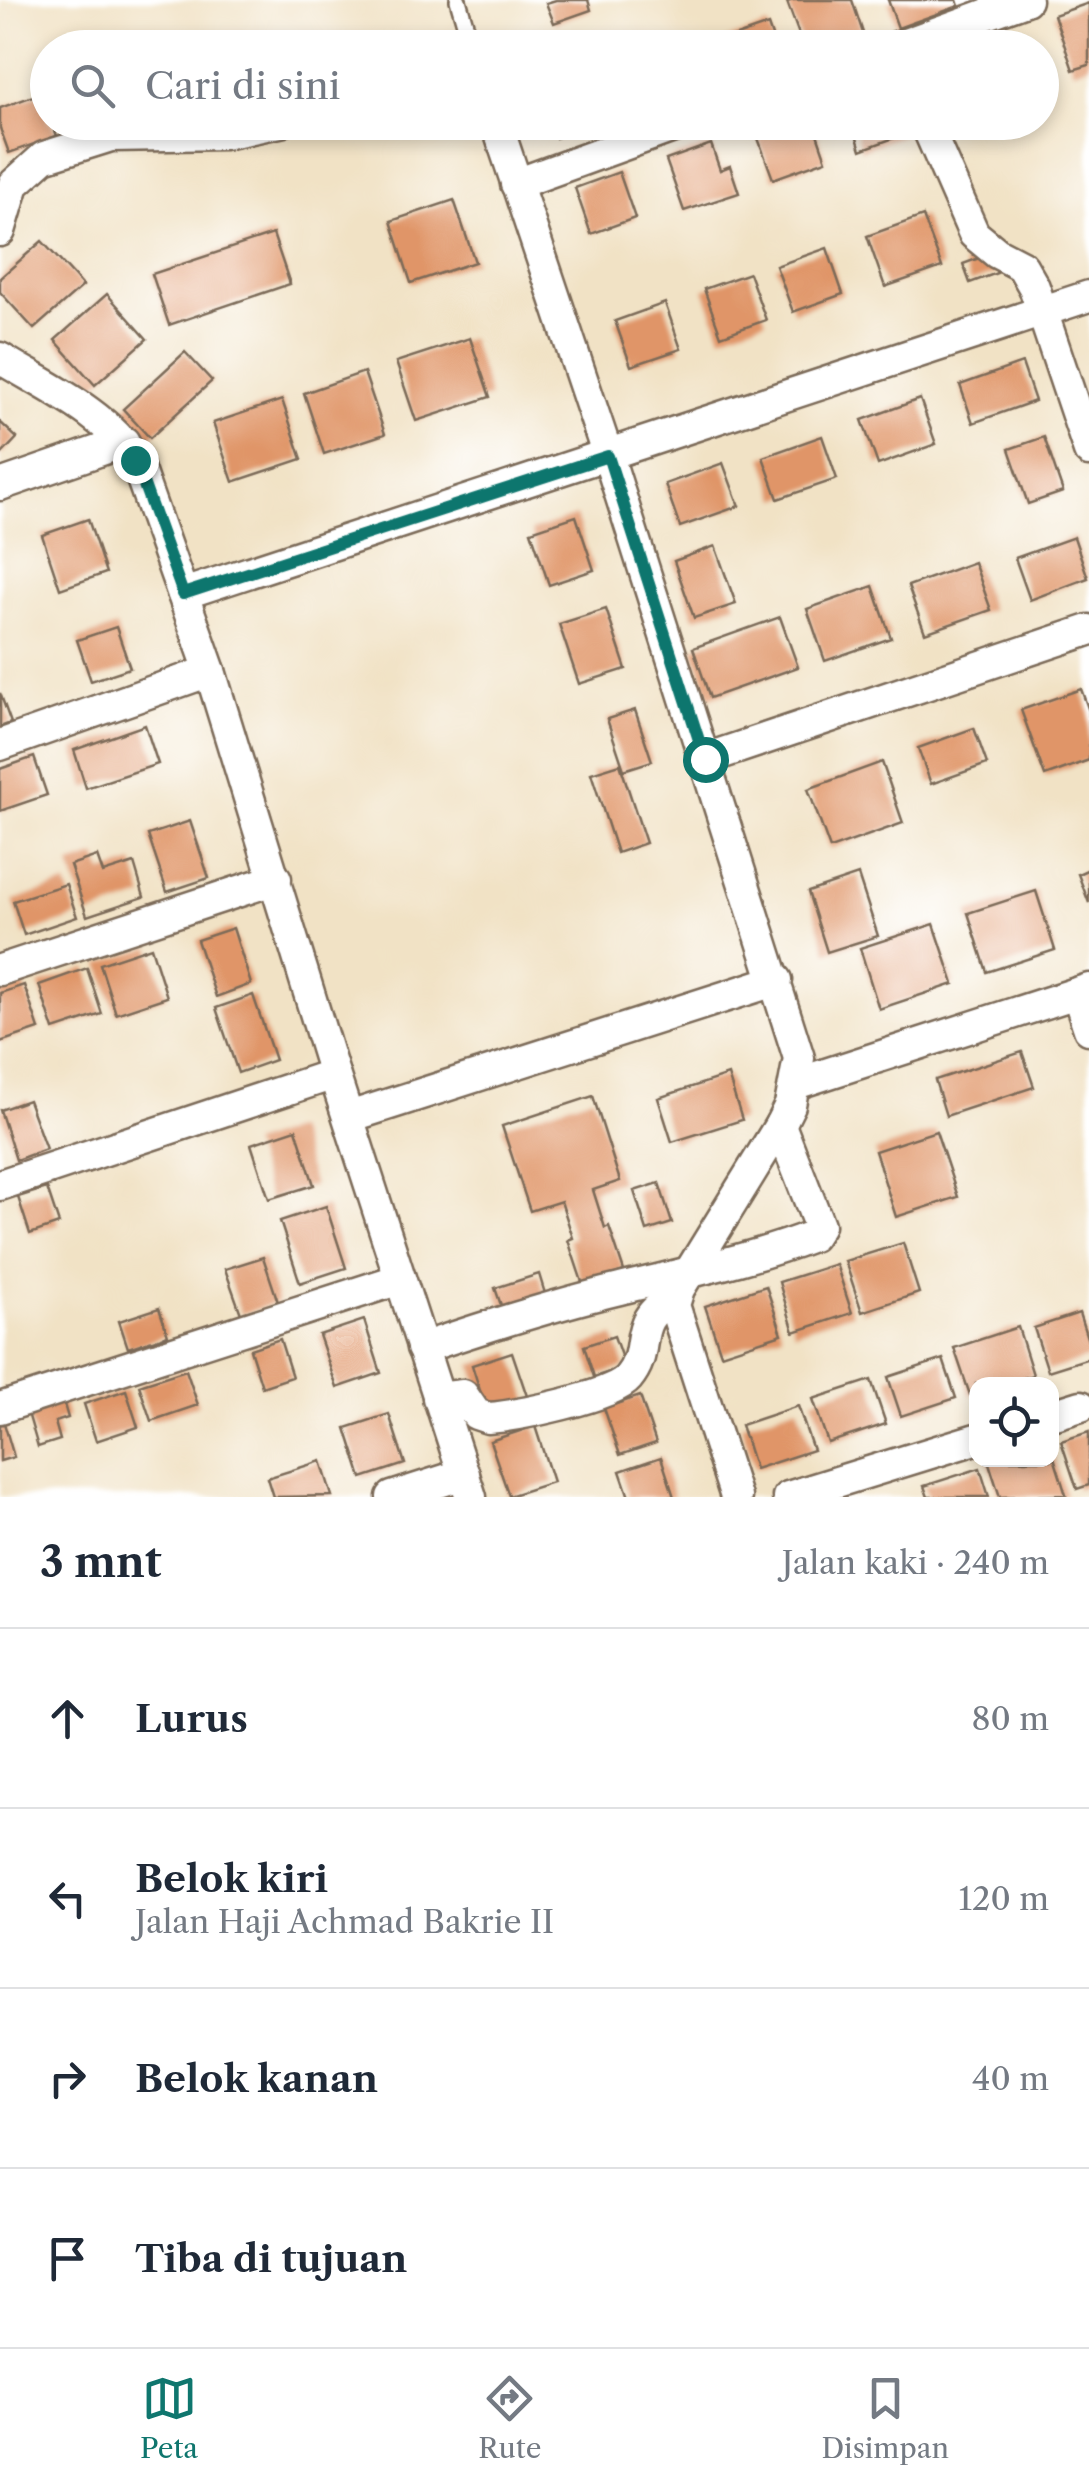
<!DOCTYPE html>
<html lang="id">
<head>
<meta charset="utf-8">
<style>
  :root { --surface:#fff; --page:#f2f2f3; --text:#1f2937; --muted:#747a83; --line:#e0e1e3; --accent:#0f766e }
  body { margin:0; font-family:"Libre Caslon Text",serif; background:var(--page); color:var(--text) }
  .controls { position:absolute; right:30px; bottom:30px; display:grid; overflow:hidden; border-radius:20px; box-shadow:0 5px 15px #0003 }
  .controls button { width:90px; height:90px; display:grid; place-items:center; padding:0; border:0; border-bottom:2px solid var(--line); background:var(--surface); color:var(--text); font:50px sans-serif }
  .stop { position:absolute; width:30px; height:30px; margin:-22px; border:8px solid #0f766e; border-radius:50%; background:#fff }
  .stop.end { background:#0f766e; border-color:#fff; box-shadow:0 2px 10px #0008 }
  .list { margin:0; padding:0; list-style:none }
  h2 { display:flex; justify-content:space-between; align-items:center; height:130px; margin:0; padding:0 40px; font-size:42px }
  h2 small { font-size:32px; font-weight:400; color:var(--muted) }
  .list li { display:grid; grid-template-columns:65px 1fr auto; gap:30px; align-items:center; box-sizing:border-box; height:180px; padding:0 40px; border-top:2px solid var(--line) }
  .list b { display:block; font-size:38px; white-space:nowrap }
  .list p { margin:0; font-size:32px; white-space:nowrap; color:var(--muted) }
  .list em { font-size:32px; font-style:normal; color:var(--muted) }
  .icon { flex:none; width:55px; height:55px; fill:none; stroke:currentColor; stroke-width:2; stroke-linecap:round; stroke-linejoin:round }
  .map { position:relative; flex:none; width:1089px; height:1497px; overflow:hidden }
  .search { position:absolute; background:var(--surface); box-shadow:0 5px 15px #0003; left:30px; right:30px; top:30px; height:110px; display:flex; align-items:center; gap:25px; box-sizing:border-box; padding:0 35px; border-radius:55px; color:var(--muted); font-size:38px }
  .sheet { height:850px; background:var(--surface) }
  nav { display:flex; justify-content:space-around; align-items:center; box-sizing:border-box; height:140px; border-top:2px solid var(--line); background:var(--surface); font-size:28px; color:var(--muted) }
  nav a { display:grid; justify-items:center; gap:5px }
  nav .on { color:var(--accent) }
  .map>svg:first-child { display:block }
  .building { fill:#e09568 }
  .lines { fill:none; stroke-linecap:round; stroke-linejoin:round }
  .service-casing { stroke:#7b6a58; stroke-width:20 }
  .minor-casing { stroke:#7b6a58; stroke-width:35 }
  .service { stroke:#fff; stroke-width:15 }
  .minor { stroke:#fff; stroke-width:30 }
  .route { stroke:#0f766e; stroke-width:12 }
</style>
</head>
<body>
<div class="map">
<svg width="1089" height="1497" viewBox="0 0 1089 1497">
  <rect width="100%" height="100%" fill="#fff"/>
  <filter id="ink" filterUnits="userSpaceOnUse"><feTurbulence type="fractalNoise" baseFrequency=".01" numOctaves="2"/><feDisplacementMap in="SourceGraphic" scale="20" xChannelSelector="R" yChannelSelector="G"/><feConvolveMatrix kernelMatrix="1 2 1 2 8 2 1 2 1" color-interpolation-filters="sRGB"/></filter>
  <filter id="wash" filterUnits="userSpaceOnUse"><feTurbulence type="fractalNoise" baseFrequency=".0048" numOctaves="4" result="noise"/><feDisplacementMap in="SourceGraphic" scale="40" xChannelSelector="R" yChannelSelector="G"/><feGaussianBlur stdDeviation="2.25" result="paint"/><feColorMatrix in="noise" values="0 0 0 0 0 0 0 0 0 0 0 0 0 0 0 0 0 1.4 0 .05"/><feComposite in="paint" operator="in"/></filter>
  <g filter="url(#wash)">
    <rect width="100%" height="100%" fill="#f1e2c5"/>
    <g id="blocks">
      <g class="building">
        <polygon points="556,0 588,0 591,10 554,23 546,3"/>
        <polygon points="793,0 852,0 864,36 831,48 804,48 787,2"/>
        <polygon points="888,0 957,0 959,6 898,28"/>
        <polygon points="1089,3 1089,65 1073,70 1054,15"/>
        <polygon points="768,25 776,48 721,48 719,42"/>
        <polygon points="41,93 48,110 48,122 52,122 57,136 9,153 0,128 0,108"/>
        <polygon points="550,122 597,122 597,123 556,138"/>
        <polygon points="776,122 813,122 826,160 773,179 755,130"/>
        <polygon points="852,122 901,122 905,134 861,150"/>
        <polygon points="711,144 720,170 730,166 739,193 684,211 666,160"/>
        <polygon points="619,172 635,218 591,234 575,188"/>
        <polygon points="454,200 475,262 411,283 391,221"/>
        <polygon points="923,216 942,267 885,287 867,236"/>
        <polygon points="273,234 290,284 169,325 152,274"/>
        <polygon points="42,241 83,286 34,329 0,292 0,278"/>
        <polygon points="827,248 843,294 793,312 776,266"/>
        <polygon points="990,254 997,273 970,283 963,264"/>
        <polygon points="749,273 766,320 721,336 704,289"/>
        <polygon points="107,294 147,339 95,385 55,340"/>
        <polygon points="665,303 681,349 631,366 615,321"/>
        <polygon points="470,338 490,397 416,421 396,362"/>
        <polygon points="185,352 212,381 150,438 123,409"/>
        <polygon points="1022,363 1035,401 973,423 960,385"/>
        <polygon points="364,372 385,434 324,454 304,393"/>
        <polygon points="920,399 936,444 878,465 862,420"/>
        <polygon points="282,400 302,459 233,482 213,423"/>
        <polygon points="0,422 17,438 0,456"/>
        <polygon points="822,436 837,479 778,499 763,457"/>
        <polygon points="1044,437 1063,492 1028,504 1009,449"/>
        <polygon points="723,463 739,506 680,527 665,484"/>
        <polygon points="576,516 594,570 549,585 531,531"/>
        <polygon points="88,519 106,573 60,589 42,535"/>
        <polygon points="1074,537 1088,578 1030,600 1015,558"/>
        <polygon points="715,546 736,604 694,618 674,561"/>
        <polygon points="974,562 991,610 925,633 908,586"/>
        <polygon points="873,586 891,638 825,661 807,609"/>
        <polygon points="606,609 626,669 579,684 559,624"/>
        <polygon points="780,617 798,667 710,698 693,648"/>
        <polygon points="116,627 130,668 91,681 77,640"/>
        <polygon points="1081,689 1089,711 1089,760 1045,776 1021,710"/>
        <polygon points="0,693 11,723 0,727"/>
        <polygon points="635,710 652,761 624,770 607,719"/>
        <polygon points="145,725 158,764 86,788 74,750"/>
        <polygon points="974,728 987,764 931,784 918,748"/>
        <polygon points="34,757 47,795 0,811 0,769"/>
        <polygon points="882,762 903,823 830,849 808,789"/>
        <polygon points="620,764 646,843 617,853 591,773"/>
        <polygon points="190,821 209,878 167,892 148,835"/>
        <polygon points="97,856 103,873 134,863 144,897 87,916 70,865"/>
        <polygon points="1089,869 1089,903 1078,874"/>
        <polygon points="858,875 878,936 827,952 808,892"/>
        <polygon points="66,884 77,917 24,935 13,901"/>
        <polygon points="1036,891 1055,950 987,972 968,913"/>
        <polygon points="934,924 954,984 879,1009 860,948"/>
        <polygon points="233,928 251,984 216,997 197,940"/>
        <polygon points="151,947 167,997 116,1014 100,964"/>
        <polygon points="87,968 102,1014 54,1030 39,985"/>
        <polygon points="24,985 39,1029 0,1042 0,993"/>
        <polygon points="253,995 275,1060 238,1073 216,1008"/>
        <polygon points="1022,1052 1034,1087 946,1116 935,1080"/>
        <polygon points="728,1075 742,1120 672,1142 658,1098"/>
        <polygon points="593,1096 620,1181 593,1190 605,1228 609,1226 624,1271 583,1285 568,1240 573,1238 561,1201 530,1211 502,1126"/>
        <polygon points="28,1100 46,1149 16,1160 0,1110"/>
        <polygon points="296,1129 314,1185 269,1199 251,1144"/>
        <polygon points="936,1131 958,1197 896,1217 875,1151"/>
        <polygon points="659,1183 672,1223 647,1231 634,1191"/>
        <polygon points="47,1188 59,1224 30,1234 18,1197"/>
        <polygon points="326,1206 346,1268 300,1283 280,1221"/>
        <polygon points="903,1243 919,1293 862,1312 845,1261"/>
        <polygon points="263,1257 278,1302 241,1314 225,1269"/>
        <polygon points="836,1264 852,1313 794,1332 779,1282"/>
        <polygon points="539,1274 546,1297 503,1311 495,1288"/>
        <polygon points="766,1286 782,1334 721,1354 705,1306"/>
        <polygon points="159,1308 168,1335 128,1348 119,1321"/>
        <polygon points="1079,1313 1089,1344 1089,1358 1048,1371 1034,1328"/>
        <polygon points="364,1320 381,1373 337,1388 319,1335"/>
        <polygon points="1018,1327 1033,1375 1004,1384 976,1384 976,1393 970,1395 954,1348"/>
        <polygon points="614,1336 625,1367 594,1377 584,1346"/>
        <polygon points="280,1339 292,1377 262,1387 250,1349"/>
        <polygon points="512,1352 529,1402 488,1416 472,1365"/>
        <polygon points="943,1359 956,1398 901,1416 888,1377"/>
        <polygon points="186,1370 198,1405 151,1421 139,1385"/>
        <polygon points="871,1380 886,1424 828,1443 813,1399"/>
        <polygon points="126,1390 138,1427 96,1441 84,1404"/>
        <polygon points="640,1396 656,1443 620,1455 604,1408"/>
        <polygon points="63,1401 68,1418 55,1422 60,1440 38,1447 26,1406"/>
        <polygon points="798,1406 813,1450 755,1469 741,1425"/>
        <polygon points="389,1414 405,1464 362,1478 346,1428"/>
        <polygon points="4,1423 14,1457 0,1461 0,1425"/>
        <polygon points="535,1426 553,1482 509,1496 490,1441"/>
        <polygon points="1089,1432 1089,1485 1077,1489 1061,1441"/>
        <polygon points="1052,1451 1066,1495 1000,1497 988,1460 1052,1460"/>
        <polygon points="661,1457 674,1497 629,1497 620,1471"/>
        <polygon points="321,1461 332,1496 273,1497 267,1478"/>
        <polygon points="980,1468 989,1497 928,1497 924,1486"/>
      </g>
    </g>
  </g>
  <g filter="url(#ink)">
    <use href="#blocks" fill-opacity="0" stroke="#7b6a58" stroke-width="2.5"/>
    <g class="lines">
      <defs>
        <polyline id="service" points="458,0 472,48"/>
        <g id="minor">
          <polyline points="894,48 1026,0"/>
          <polyline points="496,122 608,456 799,1058 790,1105 780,1125 679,1289 674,1305 736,1497"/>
          <polyline points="925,122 974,234 997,253 1022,266 1034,287 1089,451"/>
          <polyline points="516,184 687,122"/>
          <polyline points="0,231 14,184 44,157 111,136 224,134 280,122"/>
          <path d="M0,358c45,28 106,55 135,101l75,212 124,403 137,423"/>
          <polyline points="0,485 124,442"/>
          <polyline points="183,594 1089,296"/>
          <polyline points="0,745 210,671"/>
          <polyline points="705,759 1089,630"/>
          <polyline points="0,970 276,879"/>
          <polyline points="1077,993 1089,1029"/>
          <polyline points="795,1084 1089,989"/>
          <polyline points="349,1117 777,980"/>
          <polyline points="0,1185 334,1074"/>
          <path d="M422,1348c65,-22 131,-43 198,-59 64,-16 130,-29 192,-53l7,-11 -39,-100"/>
          <path d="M438,1398l25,-3 13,19 12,4c27,-2 124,-21 140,-40 26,-31 -2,-56 48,-82"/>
          <polyline points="0,1408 400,1279"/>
          <polyline points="1052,1415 1081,1406"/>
          <polyline points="392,1497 464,1474"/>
          <polyline points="788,1497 976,1439"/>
        </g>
      </defs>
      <use href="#service" class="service-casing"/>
      <use href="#minor" class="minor-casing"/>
      <use href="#service" class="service"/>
      <use href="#minor" class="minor"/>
    </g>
  </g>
  <g class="lines" filter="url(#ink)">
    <polyline class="route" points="135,460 183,594 608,456 705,759"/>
  </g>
</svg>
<div class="controls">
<button><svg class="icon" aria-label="locate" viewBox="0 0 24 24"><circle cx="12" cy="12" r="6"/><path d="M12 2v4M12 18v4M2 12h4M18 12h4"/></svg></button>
</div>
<div class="stop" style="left:705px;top:759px"></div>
<div class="stop end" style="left:135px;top:460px"></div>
<div class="search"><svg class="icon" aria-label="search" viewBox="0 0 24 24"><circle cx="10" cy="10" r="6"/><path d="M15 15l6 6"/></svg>Cari di sini</div>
</div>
<section class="sheet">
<h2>3 mnt<small>Jalan kaki · 240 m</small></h2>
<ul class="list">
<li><svg class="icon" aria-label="ahead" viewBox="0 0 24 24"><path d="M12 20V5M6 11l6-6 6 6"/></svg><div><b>Lurus</b></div><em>80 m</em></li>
<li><svg class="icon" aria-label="left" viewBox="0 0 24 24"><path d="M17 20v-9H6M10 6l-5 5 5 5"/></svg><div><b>Belok kiri</b><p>Jalan Haji Achmad Bakrie II</p></div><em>120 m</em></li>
<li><svg class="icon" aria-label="right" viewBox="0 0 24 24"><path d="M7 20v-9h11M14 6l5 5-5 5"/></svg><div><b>Belok kanan</b></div><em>40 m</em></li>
<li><svg class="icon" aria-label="arrive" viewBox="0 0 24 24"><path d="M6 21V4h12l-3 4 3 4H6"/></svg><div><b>Tiba di tujuan</b></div></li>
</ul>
</section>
<nav>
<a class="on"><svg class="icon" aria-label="map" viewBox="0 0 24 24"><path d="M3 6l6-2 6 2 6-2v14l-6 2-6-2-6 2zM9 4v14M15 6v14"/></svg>Peta</a>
<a><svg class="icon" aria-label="directions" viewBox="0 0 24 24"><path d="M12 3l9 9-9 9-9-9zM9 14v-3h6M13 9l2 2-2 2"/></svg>Rute</a>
<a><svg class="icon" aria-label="saved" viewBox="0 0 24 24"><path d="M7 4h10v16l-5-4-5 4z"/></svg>Disimpan</a>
</nav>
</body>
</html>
